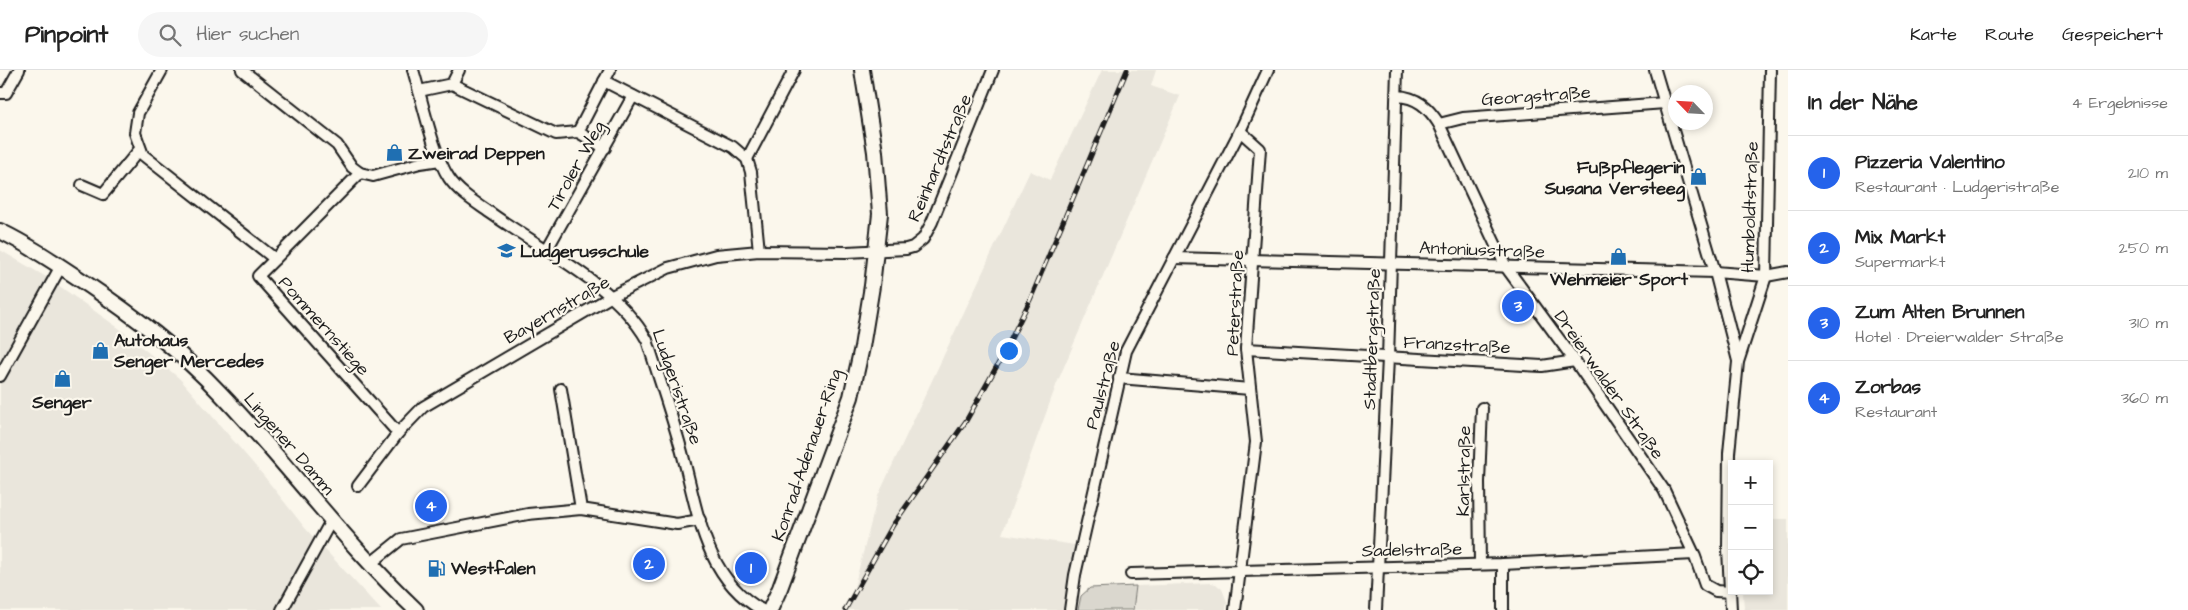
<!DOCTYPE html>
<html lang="de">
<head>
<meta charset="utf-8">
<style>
  :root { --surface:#fff; --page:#f6f6f6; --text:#222; --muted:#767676; --line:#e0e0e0; --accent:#2563eb }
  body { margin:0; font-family:"Architects Daughter",sans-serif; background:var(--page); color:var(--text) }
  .controls { position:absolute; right:15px; bottom:15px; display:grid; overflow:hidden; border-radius:0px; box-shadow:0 2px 8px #0003 }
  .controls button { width:45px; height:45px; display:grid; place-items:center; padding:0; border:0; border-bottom:1px solid var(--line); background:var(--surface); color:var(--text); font:25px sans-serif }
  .compass { position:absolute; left:1668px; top:15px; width:45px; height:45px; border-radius:50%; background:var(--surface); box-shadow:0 2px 8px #0003; rotate:295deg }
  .you { position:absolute; left:1008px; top:280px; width:18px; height:18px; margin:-12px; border:4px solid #fff; border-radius:50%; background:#1a73e8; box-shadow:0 0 0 8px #1a73e833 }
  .badge { display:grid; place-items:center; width:32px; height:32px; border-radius:50%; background:var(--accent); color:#fff; font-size:16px; font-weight:700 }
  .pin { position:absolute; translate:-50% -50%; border:2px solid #fff; box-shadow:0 1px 5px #0006 }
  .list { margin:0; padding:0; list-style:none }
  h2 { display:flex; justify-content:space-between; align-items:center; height:65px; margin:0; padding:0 20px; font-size:21px }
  h2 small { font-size:16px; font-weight:400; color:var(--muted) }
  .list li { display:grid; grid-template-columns:32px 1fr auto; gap:15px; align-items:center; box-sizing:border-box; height:75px; padding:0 20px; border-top:1px solid var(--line) }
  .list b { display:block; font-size:19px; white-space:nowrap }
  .list p { margin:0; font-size:16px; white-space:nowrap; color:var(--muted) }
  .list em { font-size:16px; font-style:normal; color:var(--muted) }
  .icon { flex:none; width:28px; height:28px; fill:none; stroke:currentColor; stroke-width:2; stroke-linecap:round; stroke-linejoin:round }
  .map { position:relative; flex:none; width:1788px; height:540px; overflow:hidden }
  header { display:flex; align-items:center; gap:30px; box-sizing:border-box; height:70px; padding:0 25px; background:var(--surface); border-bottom:1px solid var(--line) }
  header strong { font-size:24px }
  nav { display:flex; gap:28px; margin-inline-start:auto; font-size:18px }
  .search { width:350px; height:45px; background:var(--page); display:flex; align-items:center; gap:12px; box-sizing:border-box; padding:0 18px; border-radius:28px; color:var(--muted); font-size:19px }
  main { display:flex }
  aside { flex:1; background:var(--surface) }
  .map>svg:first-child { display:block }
  .built { fill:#eae6dc }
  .green { fill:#dad7ce; stroke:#7b7a75 }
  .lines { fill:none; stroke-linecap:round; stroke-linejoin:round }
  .minor-casing { stroke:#1c1c1c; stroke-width:14 }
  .major-casing { stroke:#1c1c1c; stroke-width:18 }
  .minor { stroke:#fbf7ec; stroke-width:10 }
  .major { stroke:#fbf7ec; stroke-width:14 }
  .rail-casing { stroke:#1c1c1c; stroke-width:5 }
  .rail { stroke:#fbf7ec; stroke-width:3; stroke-dasharray:9; stroke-linecap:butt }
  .labels { text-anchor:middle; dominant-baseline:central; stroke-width:4.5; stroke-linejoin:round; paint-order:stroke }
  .street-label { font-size:18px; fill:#1c1c1c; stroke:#fbf7ec }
  .poi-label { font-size:18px; font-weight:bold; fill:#1c1c1c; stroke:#fbf7ec; text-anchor:start }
</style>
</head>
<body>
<header>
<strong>Pinpoint</strong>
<div class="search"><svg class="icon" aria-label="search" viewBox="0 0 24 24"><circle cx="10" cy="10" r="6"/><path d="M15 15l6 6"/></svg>Hier suchen</div>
<nav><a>Karte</a><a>Route</a><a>Gespeichert</a></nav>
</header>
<main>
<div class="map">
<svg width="1788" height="540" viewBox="0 0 1788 540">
  <rect width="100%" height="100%" fill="#fbf7ec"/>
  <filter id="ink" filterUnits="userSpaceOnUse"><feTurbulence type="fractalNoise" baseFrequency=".02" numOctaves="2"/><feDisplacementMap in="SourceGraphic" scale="10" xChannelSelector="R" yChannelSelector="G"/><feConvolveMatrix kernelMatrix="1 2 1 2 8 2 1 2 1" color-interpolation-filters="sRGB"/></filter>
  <g filter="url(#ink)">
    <g class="built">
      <polygon points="1102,0 1156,0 1151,16 1180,26 1057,313 1002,464 1075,475 1063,540 848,540 878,426 1030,101 1050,110"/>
      <polygon points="0,180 48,208 120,259 180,309 263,405 305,458 381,540 0,540"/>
      <polygon points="1769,449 1788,449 1788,540 1744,540 1743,521 1769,521"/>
      <polygon points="1211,513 1216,514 1222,519 1227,532 1226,540 1133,540 1136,516"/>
    </g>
    <polygon class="green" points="1136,516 1133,540 1078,540 1081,526 1090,518"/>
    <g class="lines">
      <defs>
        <g id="minor">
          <polyline points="162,0 138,43 135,63 143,85 275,189 258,206 398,363"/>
          <polyline points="242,0 337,75 352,97 360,103 373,106 420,93 440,90"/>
          <path d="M413,0c9,29 20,84 36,108 10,15 29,26 43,36 52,37 123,70 155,126 11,35 23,70 33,105 17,59 22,132 82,165"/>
          <polyline points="1655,0 1715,202 1738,291"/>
          <polyline points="604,11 733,77 747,89 751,102 759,181"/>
          <polyline points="452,14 459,0"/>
          <polyline points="419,21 452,14 556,64 578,62 605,78"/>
          <polyline points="0,23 6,23 19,0"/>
          <path d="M1397,26c20,1 31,11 42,28l67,143 69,94 89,129 30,64 11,31 11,6 14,1"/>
          <polyline points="1439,54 1463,48 1665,33"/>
          <polyline points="578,62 610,0"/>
          <polyline points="747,89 794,0"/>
          <polyline points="82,115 103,124 140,79"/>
          <polyline points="546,181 633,26"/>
          <polyline points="1174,188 1715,202 1766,206 1788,202"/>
          <polyline points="275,189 360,103"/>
          <polyline points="1246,279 1542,296 1575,291"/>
          <polyline points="0,306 61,196"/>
          <polyline points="1119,308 1250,319"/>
          <polyline points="561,319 581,439"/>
          <polyline points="358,416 398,363 423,337 612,226 668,198 716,185 759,181 847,182 906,179 913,177 923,169 932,152 993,0"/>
          <polyline points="370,494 401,469 528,444 581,439 677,454 700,450"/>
          <polyline points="1480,494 1479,412 1482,338"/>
          <polyline points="1503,494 1503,540"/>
          <polyline points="1131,504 1503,494 1694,484"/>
          <polyline points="282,540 331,451"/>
          <polyline points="1070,540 1075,505 1126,281 1240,61 1268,0"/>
          <polyline points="1235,540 1256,372 1246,279 1260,79 1240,61"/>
          <polyline points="1376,540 1388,288 1397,0"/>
          <polyline points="1731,540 1728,479 1729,383 1738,292 1766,206 1770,0"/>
        </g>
        <g id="major">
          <path d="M0,161c29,14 57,33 84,51 49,33 96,68 137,112 67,70 124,149 195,216"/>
          <polyline points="770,540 780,518 851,327 862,277 872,216 880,144 875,82 862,0"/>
        </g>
      </defs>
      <use href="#minor" class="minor-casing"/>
      <use href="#major" class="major-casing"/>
      <use href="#minor" class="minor"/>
      <use href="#major" class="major"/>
      <defs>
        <polyline id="rail" points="845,540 893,455 966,351 1002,287 1030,230 1127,0"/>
      </defs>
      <use href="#rail" class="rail-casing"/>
      <use href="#rail" class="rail"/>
    </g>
  </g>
  <defs>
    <symbol id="shop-bare" viewBox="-9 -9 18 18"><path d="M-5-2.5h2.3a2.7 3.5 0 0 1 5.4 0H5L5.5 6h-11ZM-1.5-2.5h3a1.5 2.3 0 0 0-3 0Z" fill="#1f6fb2" stroke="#fbf7ec" stroke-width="2.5" paint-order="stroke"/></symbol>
    <symbol id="school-bare" viewBox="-9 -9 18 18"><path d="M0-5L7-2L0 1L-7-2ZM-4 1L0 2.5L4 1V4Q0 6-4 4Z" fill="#1f6fb2" stroke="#fbf7ec" stroke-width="2.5" paint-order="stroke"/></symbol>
    <symbol id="fuel-bare" viewBox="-9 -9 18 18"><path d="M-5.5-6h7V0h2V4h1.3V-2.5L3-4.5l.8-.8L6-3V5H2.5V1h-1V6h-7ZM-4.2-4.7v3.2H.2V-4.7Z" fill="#1f6fb2" stroke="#fbf7ec" stroke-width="2.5" paint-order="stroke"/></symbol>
  </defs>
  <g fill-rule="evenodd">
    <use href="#shop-bare" x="382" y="70" width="25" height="25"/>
    <use href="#shop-bare" x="1686" y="94" width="25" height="25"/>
    <use href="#school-bare" x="494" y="168" width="25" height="25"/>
    <use href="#shop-bare" x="1606" y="174" width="25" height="25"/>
    <use href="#shop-bare" x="88" y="268" width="25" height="25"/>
    <use href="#shop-bare" x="50" y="296" width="25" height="25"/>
    <use href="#fuel-bare" x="424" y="486" width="25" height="25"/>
  </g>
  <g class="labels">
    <g class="street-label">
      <text transform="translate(1536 26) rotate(-4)">Georgstraße</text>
      <text transform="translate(940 88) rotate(-67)">Reinhardtstraße</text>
      <text transform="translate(576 96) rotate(-61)">Tiroler Weg</text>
      <text transform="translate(1750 137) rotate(-88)">Humboldtstraße</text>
      <text transform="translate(1482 180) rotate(2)">Antoniusstraße</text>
      <text transform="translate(1235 233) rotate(-87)">Peterstraße</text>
      <text transform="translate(557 240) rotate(-30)">Bayernstraße</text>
      <text transform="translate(324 256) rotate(48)">Pommernstiege</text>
      <text transform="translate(1372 269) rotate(-88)">Stadtbergstraße</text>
      <text transform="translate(1457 275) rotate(3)">Franzstraße</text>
      <text transform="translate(1103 315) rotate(-75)">Paulstraße</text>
      <text transform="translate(1609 315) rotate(55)">Dreierwalder Straße</text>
      <text transform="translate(677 317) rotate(71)">Ludgeristraße</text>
      <text transform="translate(289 374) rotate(49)">Lingener Damm</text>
      <text transform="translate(807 385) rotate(-71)">Konrad-Adenauer-Ring</text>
      <text transform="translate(1464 401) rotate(-89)">Karlstraße</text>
      <text transform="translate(1412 480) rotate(-1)">Sadelstraße</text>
    </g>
    <g class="poi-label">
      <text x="408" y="83">Zweirad Deppen</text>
      <text x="1685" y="97" text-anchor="end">Fußpflegerin<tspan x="1685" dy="21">Susana Versteeg</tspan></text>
      <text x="520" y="181">Ludgerusschule</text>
      <text x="1619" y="209" text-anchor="middle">Wehmeier Sport</text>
      <text x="114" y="270">Autohaus<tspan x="114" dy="21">Senger Mercedes</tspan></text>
      <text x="62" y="332" text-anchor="middle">Senger</text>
      <text x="451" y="498">Westfalen</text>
    </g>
  </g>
</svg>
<div class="controls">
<button>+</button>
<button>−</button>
<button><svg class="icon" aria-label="locate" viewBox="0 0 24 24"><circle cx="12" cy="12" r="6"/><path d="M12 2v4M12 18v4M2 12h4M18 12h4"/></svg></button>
</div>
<svg class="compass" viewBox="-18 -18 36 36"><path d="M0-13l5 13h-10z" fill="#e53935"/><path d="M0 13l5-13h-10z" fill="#767676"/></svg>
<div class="you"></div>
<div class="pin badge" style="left:751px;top:498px">1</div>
<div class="pin badge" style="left:649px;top:494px">2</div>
<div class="pin badge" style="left:1518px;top:236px">3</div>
<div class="pin badge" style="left:431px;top:436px">4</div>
</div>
<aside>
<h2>In der Nähe<small>4 Ergebnisse</small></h2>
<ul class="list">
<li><span class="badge">1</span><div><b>Pizzeria Valentino</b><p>Restaurant · Ludgeristraße</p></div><em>210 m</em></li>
<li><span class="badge">2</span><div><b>Mix Markt</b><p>Supermarkt</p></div><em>250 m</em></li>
<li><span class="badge">3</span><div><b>Zum Alten Brunnen</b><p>Hotel · Dreierwalder Straße</p></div><em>310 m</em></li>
<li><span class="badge">4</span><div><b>Zorbas</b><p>Restaurant</p></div><em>360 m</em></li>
</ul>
</aside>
</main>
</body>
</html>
